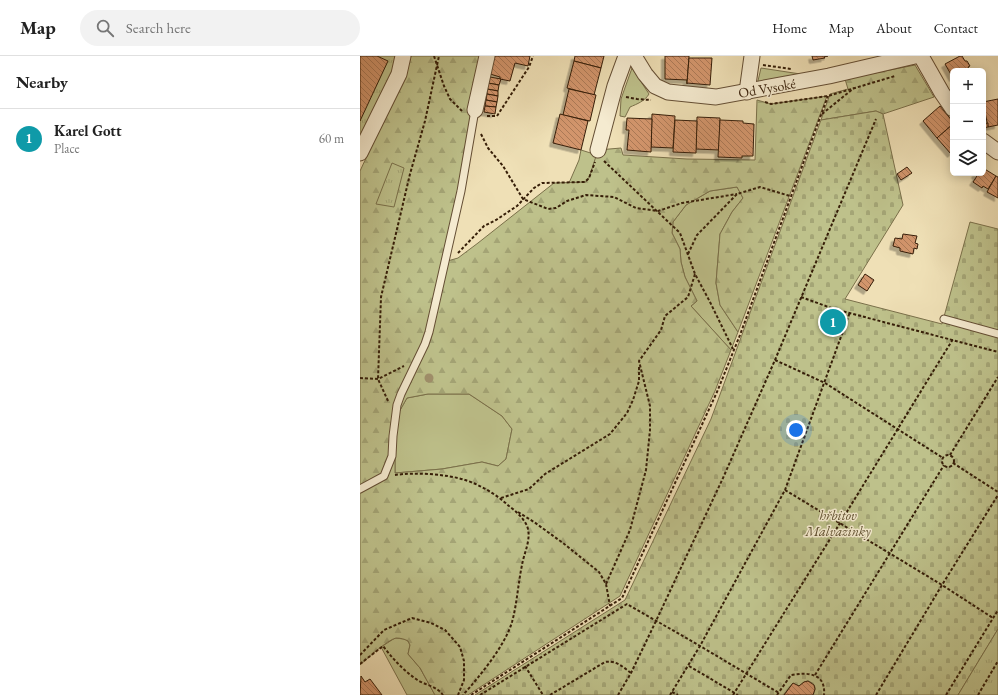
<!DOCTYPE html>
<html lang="en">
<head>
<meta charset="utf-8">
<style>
  :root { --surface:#fff; --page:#f2f2f2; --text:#222; --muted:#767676; --line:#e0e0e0; --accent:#ea580c }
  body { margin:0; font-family:"EB Garamond",serif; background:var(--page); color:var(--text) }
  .controls { position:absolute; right:12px; top:12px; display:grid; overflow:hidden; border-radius:6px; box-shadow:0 2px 10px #0003 }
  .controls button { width:36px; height:36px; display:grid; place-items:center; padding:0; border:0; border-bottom:1px solid var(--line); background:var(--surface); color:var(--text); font:20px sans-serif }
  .you { position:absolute; left:436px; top:374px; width:14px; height:14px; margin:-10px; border:3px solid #fff; border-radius:50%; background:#1a73e8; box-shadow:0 0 0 6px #1a73e833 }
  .badge { display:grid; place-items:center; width:26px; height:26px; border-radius:50%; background:var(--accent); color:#fff; font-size:13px; font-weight:700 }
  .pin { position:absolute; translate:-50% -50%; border:2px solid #fff; box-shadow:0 1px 4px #0006 }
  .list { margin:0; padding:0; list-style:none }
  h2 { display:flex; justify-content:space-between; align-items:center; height:52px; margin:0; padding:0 16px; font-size:17px }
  h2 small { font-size:13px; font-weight:400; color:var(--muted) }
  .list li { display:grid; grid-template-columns:26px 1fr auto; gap:12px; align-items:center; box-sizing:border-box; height:60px; padding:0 16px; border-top:1px solid var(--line) }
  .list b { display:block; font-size:15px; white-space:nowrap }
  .list p { margin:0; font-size:13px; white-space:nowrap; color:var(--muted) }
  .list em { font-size:13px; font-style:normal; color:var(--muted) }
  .icon { flex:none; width:22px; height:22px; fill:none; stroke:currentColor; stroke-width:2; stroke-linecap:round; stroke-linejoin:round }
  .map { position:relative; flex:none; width:638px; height:639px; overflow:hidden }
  header { display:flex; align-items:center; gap:24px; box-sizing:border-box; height:56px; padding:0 20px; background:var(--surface); border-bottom:1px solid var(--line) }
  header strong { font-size:19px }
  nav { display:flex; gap:22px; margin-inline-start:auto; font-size:14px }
  .search { width:280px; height:36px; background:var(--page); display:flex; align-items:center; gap:10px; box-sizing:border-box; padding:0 14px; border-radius:22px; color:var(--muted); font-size:15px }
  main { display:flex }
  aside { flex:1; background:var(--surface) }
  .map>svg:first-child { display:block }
  .grass { fill:#bec18b; stroke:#7a704a }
  .forest { fill:url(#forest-firs); stroke:#7a704a; fill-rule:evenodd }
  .cemetery { fill:url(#cemetery-stones); stroke:#7a704a }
  .park { fill:url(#park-tufts); stroke:#7a704a }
  .building { fill:url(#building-back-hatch); stroke:#361e08; filter:url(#shadow) }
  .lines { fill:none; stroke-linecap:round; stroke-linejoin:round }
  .lane-casing { stroke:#644e34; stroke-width:9 }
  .street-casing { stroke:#644e34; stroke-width:17 }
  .path { stroke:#361e08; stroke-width:2; stroke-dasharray:3 2; stroke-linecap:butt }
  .lane { stroke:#f5ebd0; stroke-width:7 }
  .street { stroke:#f5ebd0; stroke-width:15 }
  .tree { fill:#a0906c }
  .labels { text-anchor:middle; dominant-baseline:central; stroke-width:3; stroke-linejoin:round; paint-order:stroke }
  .street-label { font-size:14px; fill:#361e08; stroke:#f5ebd0 }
  .park-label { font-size:14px; font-style:italic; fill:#5f4f2f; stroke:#f5ebd0 }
</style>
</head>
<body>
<header>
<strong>Map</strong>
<div class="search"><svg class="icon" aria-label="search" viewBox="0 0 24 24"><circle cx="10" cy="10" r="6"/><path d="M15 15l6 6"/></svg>Search here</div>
<nav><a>Home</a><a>Map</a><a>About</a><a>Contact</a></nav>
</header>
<main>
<aside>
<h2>Nearby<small></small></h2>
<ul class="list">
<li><span class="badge" style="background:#0f9aa8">1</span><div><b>Karel Gott</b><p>Place</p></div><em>60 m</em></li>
</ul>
</aside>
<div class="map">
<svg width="638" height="639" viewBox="0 0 638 639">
  <defs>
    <pattern id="forest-firs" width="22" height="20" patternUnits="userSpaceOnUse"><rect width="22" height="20" fill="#bec18b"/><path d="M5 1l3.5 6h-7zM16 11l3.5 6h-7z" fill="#a4a576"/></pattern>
    <pattern id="cemetery-stones" width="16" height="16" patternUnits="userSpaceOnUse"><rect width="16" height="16" fill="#bec18b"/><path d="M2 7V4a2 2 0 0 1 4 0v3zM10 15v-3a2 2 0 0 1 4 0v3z" fill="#a4a576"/></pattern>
    <pattern id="park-tufts" width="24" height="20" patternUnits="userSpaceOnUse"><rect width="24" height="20" fill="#bec18b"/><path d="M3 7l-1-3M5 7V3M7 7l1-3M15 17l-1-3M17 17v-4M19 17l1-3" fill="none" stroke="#a4a576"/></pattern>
    <pattern id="building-back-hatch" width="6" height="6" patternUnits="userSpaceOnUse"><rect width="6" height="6" fill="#d2956c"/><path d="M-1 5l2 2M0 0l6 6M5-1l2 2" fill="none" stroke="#ab7957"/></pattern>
    <filter id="shadow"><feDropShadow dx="-3.5" dy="3.5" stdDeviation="0" flood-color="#0004"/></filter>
  </defs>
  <rect width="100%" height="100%" fill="#efe0b6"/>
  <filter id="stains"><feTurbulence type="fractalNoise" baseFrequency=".005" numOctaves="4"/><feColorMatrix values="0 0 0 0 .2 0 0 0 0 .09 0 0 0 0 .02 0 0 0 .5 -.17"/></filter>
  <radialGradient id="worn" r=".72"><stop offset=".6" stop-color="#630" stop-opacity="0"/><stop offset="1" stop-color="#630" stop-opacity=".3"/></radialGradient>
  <g class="grass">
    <path d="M272,12l17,26c-4,7 -12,10 -19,13l-5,10 -5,-1 1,-17z"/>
    <polygon points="401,12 447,19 397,29"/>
    <polygon points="221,94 237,99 229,122 226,126 209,127 219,104"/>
    <polygon points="377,131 383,142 372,156 360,178 356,227 360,249 378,276 371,294 331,250 337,245 325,221 321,206 320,193 312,177 313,166 326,149 350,135"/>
    <polygon points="68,338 109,338 142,360 152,373 146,403 138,410 122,406 82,413 35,417 35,363 47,342"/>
    <polygon points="35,582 44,583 48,585 50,589 48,598 60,612 75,639 47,639 21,591"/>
  </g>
  <g class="forest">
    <path d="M51,0h70l-8,55 -29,151 14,-4 20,-15 76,-60 32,-1 3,-4 9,-28 23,-2 2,7 64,4 68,1 2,-60 14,4 56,-8 -89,236 -18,-27 -4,-22 4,-49 12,-22 11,-14 -6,-11 -27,4 -24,14 -13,17 -1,11 8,16 1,13 4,15 12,24 -6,5 40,44 -16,41 -95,205 -152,99h-33l-15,-27 -12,-14 2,-9 -2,-4c-3,-2 -8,-3 -12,-3 -9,2 -29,21 -36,27v-494l47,-101zM68,338h41l33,22 10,13 -6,30 -8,7 -16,-4 -40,7 -47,4v-54l12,-21z"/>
    <polygon points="555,9 574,41 523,58 516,55 461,64 470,38 488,33 485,23"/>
  </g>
  <path class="cemetery" d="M516,55l7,3 20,91 -58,94 97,25 28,-102 28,7v400l-40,66h-145c4,-7 2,-12 -5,-14l-4,1 -5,4 -7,-2 -8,11h-309l150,-95 86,-181 110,-299z"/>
  <g class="park">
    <polygon points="0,0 44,0 0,90"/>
    <polygon points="32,107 44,112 34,151 16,148"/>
    <polygon points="638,573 638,639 598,639"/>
  </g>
  <g class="building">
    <polygon points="0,0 17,0 28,5 0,65"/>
    <polygon points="135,0 170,0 168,10 155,7 150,25 140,23 140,21 130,18"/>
    <polygon points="215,0 244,0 241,12 214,5"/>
    <polygon points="305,0 329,0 327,28 327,24 305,23"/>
    <polygon points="452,0 468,0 464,1 465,2 453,4"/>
    <polygon points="600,0 602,0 605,5 607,5 610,10 608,11 610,15 593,15 593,22 585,8"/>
    <polygon points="329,2 352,2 350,29 327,27"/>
    <polygon points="214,5 241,12 234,39 207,32"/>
    <polygon points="130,21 141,23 139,29 128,27"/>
    <polygon points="128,27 139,29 138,35 127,33"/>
    <polygon points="127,33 138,35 138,40 127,38"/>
    <polygon points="209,33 236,39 230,65 203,59"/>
    <polygon points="127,38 138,40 137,46 126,44"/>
    <polygon points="638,43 638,69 628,71 623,46"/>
    <polygon points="126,44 137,46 136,51 125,50"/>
    <polygon points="125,50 136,51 135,58 124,56"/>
    <polygon points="580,50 593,66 593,68 577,82 563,65"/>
    <polygon points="200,58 228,65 221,94 193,87"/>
    <polygon points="292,58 315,60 313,92 291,91"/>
    <polygon points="337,61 360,62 359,94 336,93"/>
    <polygon points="267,62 292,63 291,96 267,94 269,74 266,74"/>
    <polygon points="315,64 337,65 336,97 313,96"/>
    <polygon points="360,64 383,65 383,67 394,68 393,100 382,100 382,102 358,101"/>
    <polygon points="628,67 628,71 623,72 623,68"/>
    <polygon points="593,68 593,96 591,98 577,82"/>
    <polygon points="547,111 552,117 541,124 537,118"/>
    <polygon points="623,112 636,120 628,133 623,130 622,132 613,126 617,120 615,119 616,117 623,117"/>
    <polygon points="636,120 638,121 638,142 627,136"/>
    <polygon points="543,178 557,180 555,187 558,188 557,193 554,192 553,198 540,195 540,192 533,190 535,182 542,183"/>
    <polygon points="505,218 514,224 507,235 498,229"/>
    <polygon points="1,620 5,626 10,623 22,639 0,639"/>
    <polygon points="448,625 454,629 455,633 453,639 424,639 433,627 439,630 444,626"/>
  </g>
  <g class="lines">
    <defs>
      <g id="lane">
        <polyline points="584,263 638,278"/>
        <polyline points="0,433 24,420 32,400 33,380 37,349 41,338 65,288 69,276 101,135 115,54"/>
      </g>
      <g id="street">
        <polyline points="274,0 285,18 295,30 308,36 356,41 469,20 555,0"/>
        <polyline points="561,0 582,37 593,53"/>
        <polyline points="387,36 392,0"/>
        <polyline points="115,54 127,0"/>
        <polyline points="623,85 638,96"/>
        <polyline points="238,94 255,30 266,0"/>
        <polyline points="0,97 39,18 43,0"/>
      </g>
    </defs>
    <use href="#lane" class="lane-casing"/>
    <use href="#street" class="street-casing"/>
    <g class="path">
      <polyline points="74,0 84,30 90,43 102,55"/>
      <polyline points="403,9 431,13"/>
      <polyline points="266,41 277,43 291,44"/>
      <polyline points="405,46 411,48 468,40 535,20"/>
      <polyline points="462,58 494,32"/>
      <polyline points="127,60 137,60 169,11 173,0"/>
      <polyline points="121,78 128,92 143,110 163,143 188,153 196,152 207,145 226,139 254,141 276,152 298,155 322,147 377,138"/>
      <polyline points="244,105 320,177 335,218 350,246 373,293"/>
      <polyline points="98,197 124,170 136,164 157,150 174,132 182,127 225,126 229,122 235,106"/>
      <polyline points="328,198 337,179 377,138 400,131 430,140"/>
      <polyline points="441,241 474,253 638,296"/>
      <polyline points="415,304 465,327 583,402"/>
      <polyline points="0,322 18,323 44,310"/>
      <polyline points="28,345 18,323 21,241 50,118 65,65 79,0"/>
      <polyline points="590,399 638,321"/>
      <circle cx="588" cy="405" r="6"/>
      <polyline points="593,407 638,436"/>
      <path d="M35,419c20,-3 51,-1 70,5 16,5 32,15 44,26 7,5 15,13 18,20 5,12 -3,27 -5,39 -4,19 -5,39 -10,57 -7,24 -33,55 -49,73"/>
      <polyline points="425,434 582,529 633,562"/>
      <polyline points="141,442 169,433 185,418 250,378 267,357 273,344 279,325 279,310"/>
      <polyline points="158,456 174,466 203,487 239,516 246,528 250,550"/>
      <polyline points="246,528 270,474 286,414 290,374 290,350 279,305 301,274 305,260 328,241 335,218"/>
      <polyline points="0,599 24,574 52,562 71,567 85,574 100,591 104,605 104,624 98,639"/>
      <path d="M0,608l23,-18c10,13 20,24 33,33 8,6 21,7 27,16"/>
      <polyline points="165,610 183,639"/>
      <polyline points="329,610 378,639"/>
      <polyline points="455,619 584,409"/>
      <polyline points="312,636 318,639"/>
      <polyline points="111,639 262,542 357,336 380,279 468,40"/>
      <polyline points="120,639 267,548 340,590 419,637"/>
      <path d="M190,639l55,-33c11,-2 18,5 26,11"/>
      <polyline points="258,639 271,617 296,565 363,422 415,304 516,63"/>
      <polyline points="310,639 340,590 425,434 490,256"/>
      <polyline points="373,639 480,467 593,283"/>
      <path d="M417,639l14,-20c17,-3 35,-2 33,20"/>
      <polyline points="516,639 582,529 638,439"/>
      <polyline points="586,639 638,554"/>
      <polyline points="618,639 638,605"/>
    </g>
    <use href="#lane" class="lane"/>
    <use href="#street" class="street"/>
  </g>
  <circle class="tree" cx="69" cy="322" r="4.5"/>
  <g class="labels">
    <g class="street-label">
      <text transform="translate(407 32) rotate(-10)">Od Vysoké</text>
    </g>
    <g class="park-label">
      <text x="478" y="459">hřbitov<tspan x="478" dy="16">Malvazinky</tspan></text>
    </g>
  </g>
  <rect width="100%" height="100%" filter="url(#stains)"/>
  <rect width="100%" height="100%" fill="url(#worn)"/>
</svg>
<div class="controls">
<button>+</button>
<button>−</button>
<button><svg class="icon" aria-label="layers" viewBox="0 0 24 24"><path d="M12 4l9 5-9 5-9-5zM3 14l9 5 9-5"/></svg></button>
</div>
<div class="you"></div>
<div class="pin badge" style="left:473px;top:266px;background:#0f9aa8">1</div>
</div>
</main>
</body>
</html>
